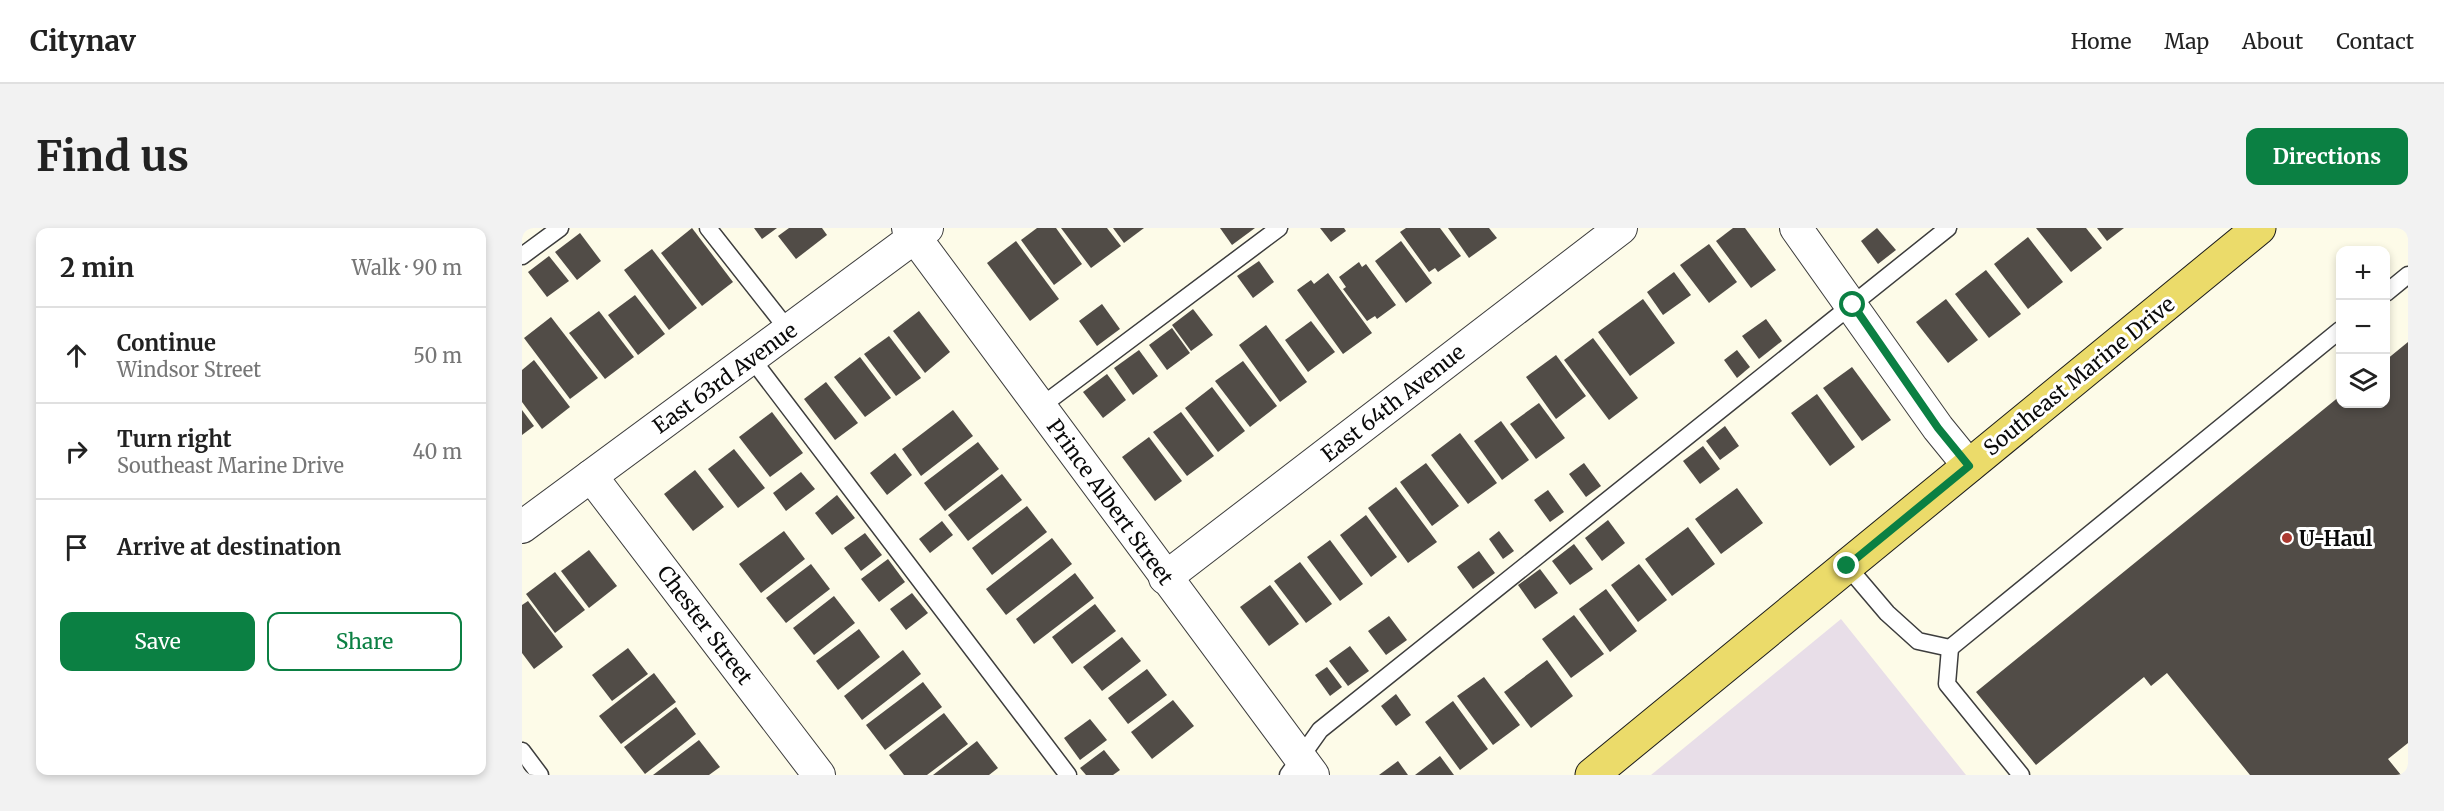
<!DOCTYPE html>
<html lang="en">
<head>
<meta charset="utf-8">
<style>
  :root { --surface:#fff; --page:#f2f2f2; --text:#222; --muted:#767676; --line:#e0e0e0; --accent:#0b8043 }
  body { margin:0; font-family:Merriweather,serif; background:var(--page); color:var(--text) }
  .controls { position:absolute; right:18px; top:18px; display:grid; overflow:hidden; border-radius:12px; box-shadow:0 3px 9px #0003 }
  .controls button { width:54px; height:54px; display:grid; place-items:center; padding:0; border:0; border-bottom:2px solid var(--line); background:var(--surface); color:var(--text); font:30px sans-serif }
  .stop { position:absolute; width:18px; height:18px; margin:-14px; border:4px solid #0b8043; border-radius:50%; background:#fff }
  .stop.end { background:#0b8043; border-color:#fff; box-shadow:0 2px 6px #0008 }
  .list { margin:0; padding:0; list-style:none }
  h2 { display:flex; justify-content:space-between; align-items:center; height:78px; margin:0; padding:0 24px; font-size:26px }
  h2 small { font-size:20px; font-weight:400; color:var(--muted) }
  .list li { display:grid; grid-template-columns:39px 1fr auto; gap:18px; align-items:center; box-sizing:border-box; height:96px; padding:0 24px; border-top:2px solid var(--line) }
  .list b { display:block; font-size:22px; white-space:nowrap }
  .list p { margin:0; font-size:20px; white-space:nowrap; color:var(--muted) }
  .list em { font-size:20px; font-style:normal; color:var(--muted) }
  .actions { display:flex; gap:12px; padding:18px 24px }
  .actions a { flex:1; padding:14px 0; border:2px solid var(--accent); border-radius:12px; text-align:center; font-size:21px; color:var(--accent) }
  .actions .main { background:var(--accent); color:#fff }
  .icon { flex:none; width:33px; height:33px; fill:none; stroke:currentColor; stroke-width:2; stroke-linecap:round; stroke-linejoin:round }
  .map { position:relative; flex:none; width:1886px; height:547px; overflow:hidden; border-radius:12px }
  header { display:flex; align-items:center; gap:36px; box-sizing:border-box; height:84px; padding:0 30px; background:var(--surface); border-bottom:2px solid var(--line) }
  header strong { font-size:28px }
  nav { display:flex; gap:33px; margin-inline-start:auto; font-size:21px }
  .intro { display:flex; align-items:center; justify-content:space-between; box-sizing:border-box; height:144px; padding:0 36px }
  h1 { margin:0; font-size:42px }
  .button { padding:15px 27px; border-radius:12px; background:var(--accent); color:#fff; font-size:21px; font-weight:700 }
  main { display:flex; gap:36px; padding:0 36px }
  aside { flex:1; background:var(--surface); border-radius:12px; box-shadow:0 3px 9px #0003 }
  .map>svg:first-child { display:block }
  .industrial { fill:#e8dee8 }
  .building { fill:#514c47 }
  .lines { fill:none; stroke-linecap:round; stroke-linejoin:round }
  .service-casing { stroke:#3d3d3d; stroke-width:19 }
  .minor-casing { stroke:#3d3d3d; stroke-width:34 }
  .primary-casing { stroke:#1b1b1b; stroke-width:35 }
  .service { stroke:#fff; stroke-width:16 }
  .minor { stroke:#fff; stroke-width:32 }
  .primary { stroke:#ebdb6a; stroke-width:33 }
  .route { stroke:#0b8043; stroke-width:8 }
  .poi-dot { fill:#ab3a31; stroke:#fff; stroke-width:2 }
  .labels { text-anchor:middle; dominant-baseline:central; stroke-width:6; stroke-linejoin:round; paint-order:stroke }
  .street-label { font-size:21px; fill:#0a0a0a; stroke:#fff }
  .poi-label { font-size:21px; font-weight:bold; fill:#0a0a0a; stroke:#fff; text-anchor:start }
</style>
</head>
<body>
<header>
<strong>Citynav</strong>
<nav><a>Home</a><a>Map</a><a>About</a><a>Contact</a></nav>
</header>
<div class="intro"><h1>Find us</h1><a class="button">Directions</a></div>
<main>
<aside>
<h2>2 min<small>Walk · 90 m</small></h2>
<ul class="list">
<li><svg class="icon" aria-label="ahead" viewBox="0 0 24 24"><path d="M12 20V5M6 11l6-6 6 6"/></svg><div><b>Continue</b><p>Windsor Street</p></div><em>50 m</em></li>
<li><svg class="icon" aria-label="right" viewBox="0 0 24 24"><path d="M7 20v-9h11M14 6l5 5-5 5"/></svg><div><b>Turn right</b><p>Southeast Marine Drive</p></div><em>40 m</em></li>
<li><svg class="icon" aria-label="arrive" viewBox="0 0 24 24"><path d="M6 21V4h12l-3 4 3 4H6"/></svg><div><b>Arrive at destination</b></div></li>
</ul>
<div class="actions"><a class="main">Save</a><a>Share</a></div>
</aside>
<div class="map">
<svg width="1886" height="547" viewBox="0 0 1886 547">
  <rect width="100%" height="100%" fill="#fdfbe8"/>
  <polygon class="industrial" points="1319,391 1444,547 1129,547"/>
  <g class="building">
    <polygon points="170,0 211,54 180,78 139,25"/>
    <polygon points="232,0 255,0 240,11"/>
    <polygon points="267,0 300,0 305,7 274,31 256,8"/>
    <polygon points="515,0 534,0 560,36 532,57 499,12"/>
    <polygon points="539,0 585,0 599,18 569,40"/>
    <polygon points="591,0 622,0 602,15"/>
    <polygon points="698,0 733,0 710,17"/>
    <polygon points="798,0 822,0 824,3 809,14"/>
    <polygon points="884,0 918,0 939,28 916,44 913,40 907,44 878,4"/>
    <polygon points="926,0 967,0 975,10 947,30"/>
    <polygon points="1211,0 1223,0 1254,42 1229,60 1194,13"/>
    <polygon points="1355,0 1374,22 1356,36 1339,13"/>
    <polygon points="1514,0 1564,0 1580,20 1549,44"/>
    <polygon points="1575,0 1602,0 1585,13"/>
    <polygon points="58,5 79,33 55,52 33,24"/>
    <polygon points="1506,9 1541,54 1506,81 1472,36"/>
    <polygon points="494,13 537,71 508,93 465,35"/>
    <polygon points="879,13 910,55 884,75 853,33"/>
    <polygon points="1187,16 1215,54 1187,75 1158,37"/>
    <polygon points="130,21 175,80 147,102 102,42"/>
    <polygon points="27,28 47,53 25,69 6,44"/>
    <polygon points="737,33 752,54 731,70 715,48"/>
    <polygon points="837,34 840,39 844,36 874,77 855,91 853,88 845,93 821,61 824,59 817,49"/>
    <polygon points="1464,42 1499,86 1467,110 1433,66"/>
    <polygon points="1152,44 1169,67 1141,87 1125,64"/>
    <polygon points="806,45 850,105 821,126 775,62 789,52 792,56"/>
    <polygon points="113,67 143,106 116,127 86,87"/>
    <polygon points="1121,71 1153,115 1108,148 1076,104"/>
    <polygon points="1424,71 1456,112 1426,135 1394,94"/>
    <polygon points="580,76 598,101 575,118 557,93"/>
    <polygon points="671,81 691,107 669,123 650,97"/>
    <polygon points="77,83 112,129 83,151 47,105"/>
    <polygon points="397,83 428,124 403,145 371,103"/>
    <polygon points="29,89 76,150 48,171 2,110"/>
    <polygon points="1244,91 1260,113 1237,131 1220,108"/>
    <polygon points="789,93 813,124 786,144 763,112"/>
    <polygon points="744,97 785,154 758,174 717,117"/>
    <polygon points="650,100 668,125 645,142 627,117"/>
    <polygon points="367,108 399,150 374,168 342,126"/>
    <polygon points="1071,110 1116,170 1087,192 1042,132"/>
    <polygon points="1886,114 1886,515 1866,531 1879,547 1728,547 1645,445 1629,458 1622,449 1514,537 1454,464 1818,168 1818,176 1864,176 1864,132"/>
    <polygon points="617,122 636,148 611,167 592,140"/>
    <polygon points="1215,122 1228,139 1215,150 1202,132"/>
    <polygon points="1034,127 1064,168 1034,191 1004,149"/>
    <polygon points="338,129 369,170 343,189 312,149"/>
    <polygon points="12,132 48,179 20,201 0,174 0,142"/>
    <polygon points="721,133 755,178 728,199 693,153"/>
    <polygon points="1330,139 1369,192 1340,213 1301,160"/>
    <polygon points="585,146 604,172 581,190 561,164"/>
    <polygon points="304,154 336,195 313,212 282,171"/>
    <polygon points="690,159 723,203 696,224 663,180"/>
    <polygon points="1295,166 1333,219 1308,238 1269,185"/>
    <polygon points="1017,175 1043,210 1014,231 988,196"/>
    <polygon points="0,182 12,198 0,207"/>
    <polygon points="431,182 451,208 399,248 380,221"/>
    <polygon points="250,184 281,225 248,249 217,209"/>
    <polygon points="659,184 692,228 665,248 631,204"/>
    <polygon points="979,193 1007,232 980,252 952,213"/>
    <polygon points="1203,198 1217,218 1198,232 1184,213"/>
    <polygon points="938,205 975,255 946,276 909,227"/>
    <polygon points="627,209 660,253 633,273 600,229"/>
    <polygon points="456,214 477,241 423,283 402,255"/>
    <polygon points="1181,218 1198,241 1178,256 1161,233"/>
    <polygon points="212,221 243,260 216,280 186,241"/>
    <polygon points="373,225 390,247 365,267 348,245"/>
    <polygon points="904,235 937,278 910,298 878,254"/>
    <polygon points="1062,235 1079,258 1064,269 1047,246"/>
    <polygon points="173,242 202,279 171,303 142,266"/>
    <polygon points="279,244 293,261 264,283 251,265"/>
    <polygon points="480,246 500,272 446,313 426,287"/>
    <polygon points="874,259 915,314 886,335 846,280"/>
    <polygon points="1215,260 1241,295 1199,326 1173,291"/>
    <polygon points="1026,262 1042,284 1028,294 1012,272"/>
    <polygon points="315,267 333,290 310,307 293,285"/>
    <polygon points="505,278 525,304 470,347 450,320"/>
    <polygon points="844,287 875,329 849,349 818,307"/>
    <polygon points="1086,292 1103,315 1080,333 1063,310"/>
    <polygon points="420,293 431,307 408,325 397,311"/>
    <polygon points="1166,299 1193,336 1150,368 1123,331"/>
    <polygon points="262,303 283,331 239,365 217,336"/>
    <polygon points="977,303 992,323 981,331 967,311"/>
    <polygon points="343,305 360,327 339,343 322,320"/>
    <polygon points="530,310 550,336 484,387 464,361"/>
    <polygon points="808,312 841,356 818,373 785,329"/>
    <polygon points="1052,316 1071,341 1048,357 1030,333"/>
    <polygon points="67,322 95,358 67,380 39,343"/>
    <polygon points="957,323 973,345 951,361 935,339"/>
    <polygon points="366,331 383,354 357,374 339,351"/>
    <polygon points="778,334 810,376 784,395 752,353"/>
    <polygon points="289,336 308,361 264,395 244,370"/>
    <polygon points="1117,336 1145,372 1116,394 1089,357"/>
    <polygon points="1018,341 1036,365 1013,381 996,357"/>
    <polygon points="33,344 63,382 33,405 4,366"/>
    <polygon points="553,345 572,370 512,416 494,391"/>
    <polygon points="748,357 777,396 747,418 718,379"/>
    <polygon points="1084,361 1115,403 1088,424 1057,381"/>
    <polygon points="390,365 406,385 384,402 368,381"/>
    <polygon points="312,368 333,395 292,427 271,400"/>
    <polygon points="6,373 41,419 12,441 0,425 0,377"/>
    <polygon points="573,376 594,403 550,436 530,409"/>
    <polygon points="1052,387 1082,426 1049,450 1020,411"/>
    <polygon points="867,388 885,412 864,427 846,403"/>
    <polygon points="337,401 358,429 316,462 294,433"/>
    <polygon points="600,409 619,433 580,463 561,439"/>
    <polygon points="828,418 847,443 826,458 807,433"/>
    <polygon points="106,420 126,446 90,473 70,447"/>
    <polygon points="381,422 399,446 340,492 322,468"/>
    <polygon points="1025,432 1051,468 1009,500 982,464"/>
    <polygon points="805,439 820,459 808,468 793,447"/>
    <polygon points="625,441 645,467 606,496 586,470"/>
    <polygon points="132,445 154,474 99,516 77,488"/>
    <polygon points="962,449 998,497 971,517 935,468"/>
    <polygon points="401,454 420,479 363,522 344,497"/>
    <polygon points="874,466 889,487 874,498 859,478"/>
    <polygon points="651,472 672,498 630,531 609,504"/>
    <polygon points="931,473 966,521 938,542 903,494"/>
    <polygon points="154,479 174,506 123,546 102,519"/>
    <polygon points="422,485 446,516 405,547 382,547 367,527"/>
    <polygon points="568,491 585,512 558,532 542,510"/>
    <polygon points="177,512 198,539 187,547 131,547"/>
    <polygon points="455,513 476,540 467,547 411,547"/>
    <polygon points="582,522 598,542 591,547 564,547 558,540"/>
    <polygon points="918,528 932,547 893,547"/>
    <polygon points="876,533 886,547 857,547"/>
  </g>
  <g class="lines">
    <defs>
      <g id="service">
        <polyline points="186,0 267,103"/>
        <polyline points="0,28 38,0"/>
        <polyline points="1864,65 1886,47"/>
        <polyline points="230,131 546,547"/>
        <polyline points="518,179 757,0"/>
        <polyline points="1325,338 1365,385 1396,413 1428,420 1818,102"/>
        <polyline points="1428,420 1425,456 1499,547"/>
        <polyline points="0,523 18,547"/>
        <polyline points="766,547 798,502 1426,0"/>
      </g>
      <g id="minor">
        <polyline points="386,0 791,547"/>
        <polyline points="1274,0 1416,200 1447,238"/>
        <polyline points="69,248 297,547"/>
        <polyline points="0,299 405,0"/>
        <polyline points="643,350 1099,0"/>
      </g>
      <polyline id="primary" points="1070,547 1737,0"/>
    </defs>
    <use href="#service" class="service-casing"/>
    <use href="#minor" class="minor-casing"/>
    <use href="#primary" class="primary-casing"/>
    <use href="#service" class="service"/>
    <use href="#minor" class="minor"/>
    <use href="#primary" class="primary"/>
  </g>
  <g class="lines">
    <polyline class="route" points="1325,338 1447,238 1416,200 1331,77"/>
  </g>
  <circle class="poi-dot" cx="1765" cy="310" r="6"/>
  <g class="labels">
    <g class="street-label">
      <text transform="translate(1557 148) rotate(-39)">Southeast Marine Drive</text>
      <text transform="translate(203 150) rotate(-36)">East 63rd Avenue</text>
      <text transform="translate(871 175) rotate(-38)">East 64th Avenue</text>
      <text transform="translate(588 274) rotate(54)">Prince Albert Street</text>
      <text transform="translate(183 397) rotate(53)">Chester Street</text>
    </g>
    <g class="poi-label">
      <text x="1777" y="310">U-Haul</text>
    </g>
  </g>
</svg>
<div class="controls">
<button>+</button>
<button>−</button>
<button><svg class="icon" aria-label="layers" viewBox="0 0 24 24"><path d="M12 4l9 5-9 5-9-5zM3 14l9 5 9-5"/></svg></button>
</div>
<div class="stop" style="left:1331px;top:77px"></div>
<div class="stop end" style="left:1325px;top:338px"></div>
</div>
</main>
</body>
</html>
